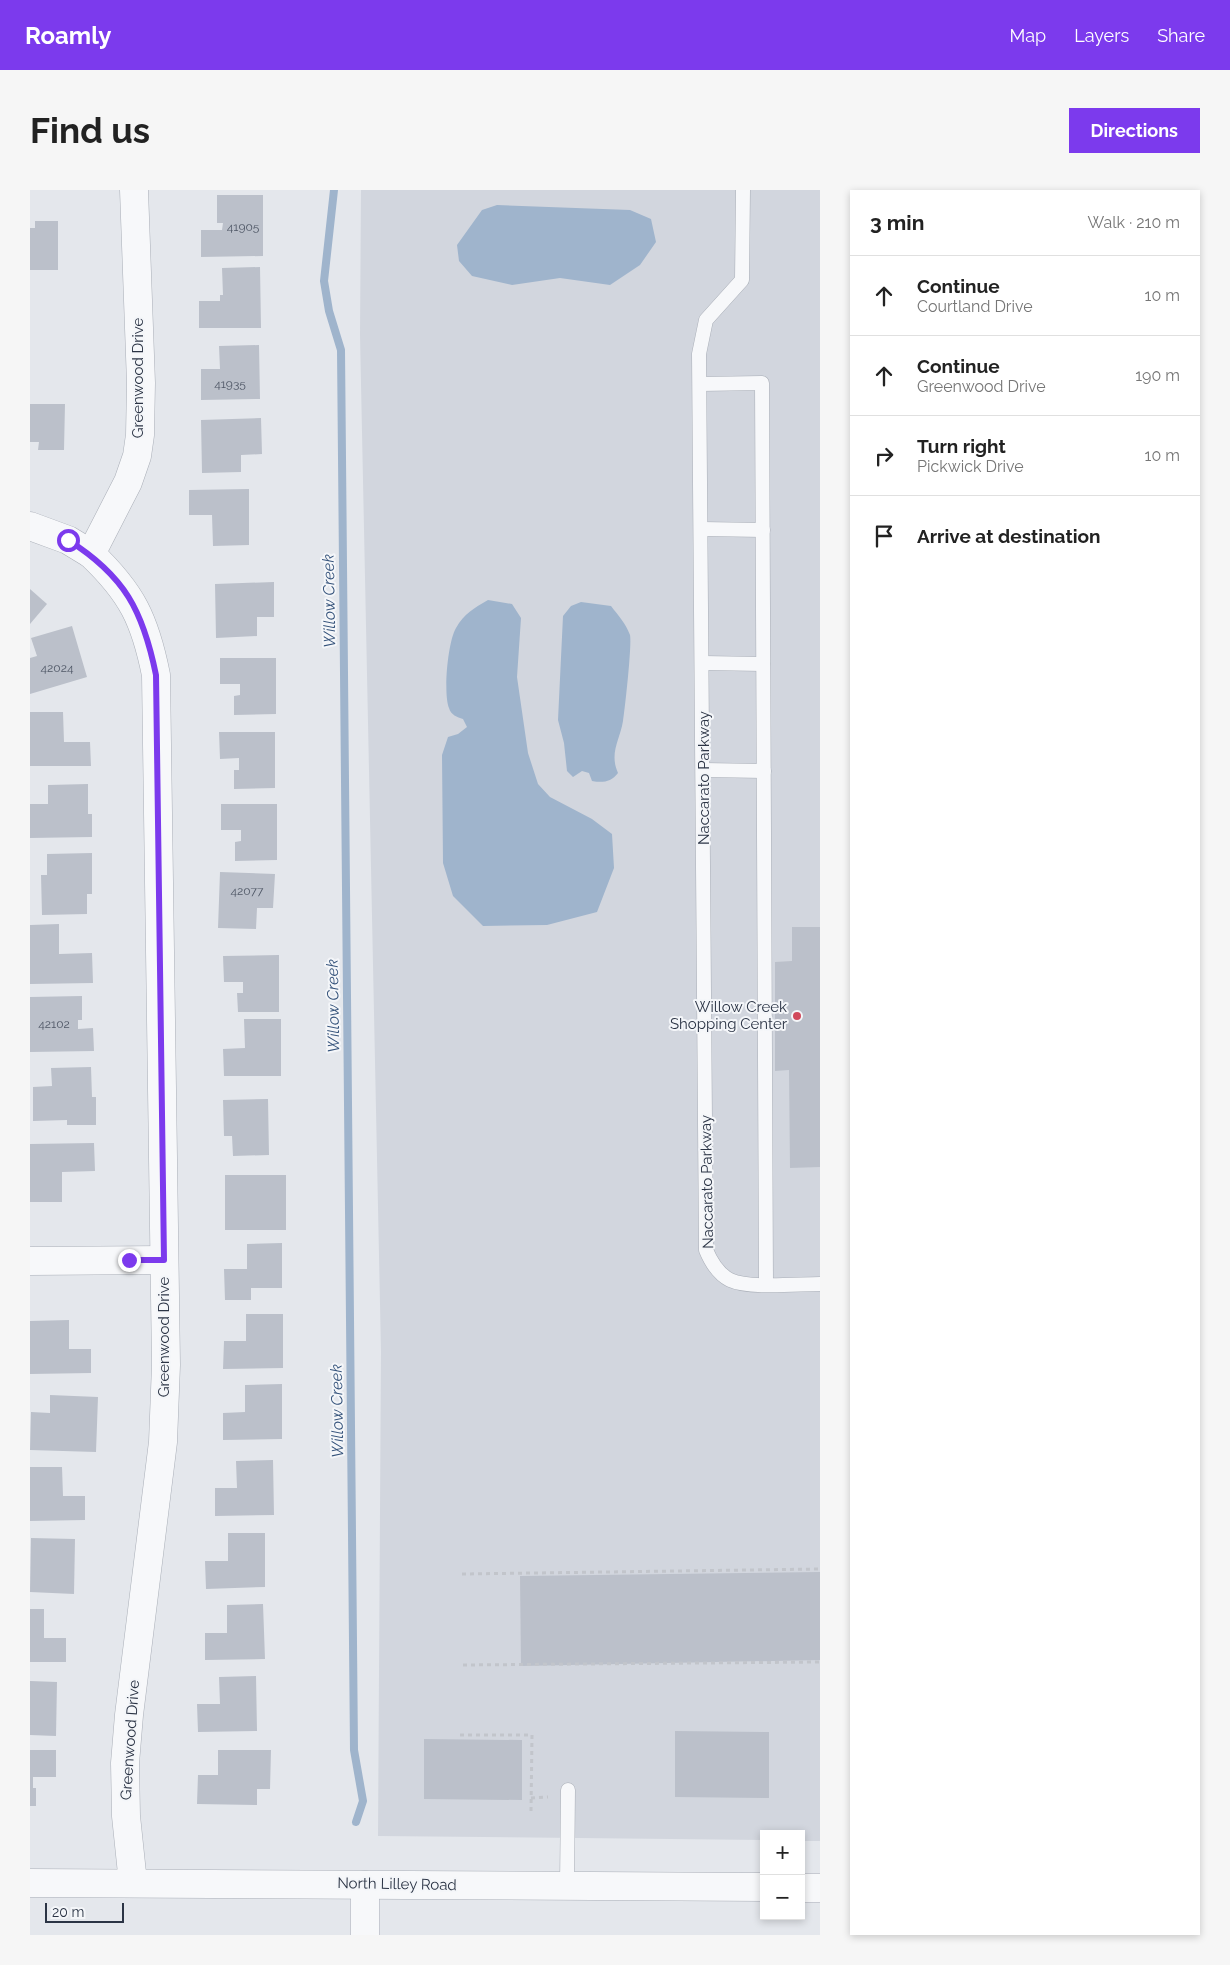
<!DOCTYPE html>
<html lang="en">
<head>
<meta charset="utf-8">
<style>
  :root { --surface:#fff; --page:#f6f6f6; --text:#222; --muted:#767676; --line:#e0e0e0; --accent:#7c3aed }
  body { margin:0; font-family:Raleway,sans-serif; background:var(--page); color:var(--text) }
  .controls { position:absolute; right:15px; bottom:15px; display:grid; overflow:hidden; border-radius:0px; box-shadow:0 2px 8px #0003 }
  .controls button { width:45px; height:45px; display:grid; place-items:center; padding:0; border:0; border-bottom:1px solid var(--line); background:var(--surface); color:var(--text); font:25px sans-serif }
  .scale { position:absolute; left:15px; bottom:12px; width:79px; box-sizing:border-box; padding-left:5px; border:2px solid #2b3445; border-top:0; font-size:14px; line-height:18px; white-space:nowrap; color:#2b3445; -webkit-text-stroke:4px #f4f6f9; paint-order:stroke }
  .stop { position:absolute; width:15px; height:15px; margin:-11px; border:4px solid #7c3aed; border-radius:50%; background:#fff }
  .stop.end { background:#7c3aed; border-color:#fff; box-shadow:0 1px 5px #0008 }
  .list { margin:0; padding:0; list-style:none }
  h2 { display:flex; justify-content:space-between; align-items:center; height:65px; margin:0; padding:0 20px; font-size:21px }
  h2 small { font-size:16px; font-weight:400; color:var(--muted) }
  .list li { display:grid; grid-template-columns:32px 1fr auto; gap:15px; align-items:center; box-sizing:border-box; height:80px; padding:0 20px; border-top:1px solid var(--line) }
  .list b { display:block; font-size:19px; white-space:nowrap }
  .list p { margin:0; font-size:16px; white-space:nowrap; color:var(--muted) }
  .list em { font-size:16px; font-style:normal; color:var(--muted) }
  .icon { flex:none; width:28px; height:28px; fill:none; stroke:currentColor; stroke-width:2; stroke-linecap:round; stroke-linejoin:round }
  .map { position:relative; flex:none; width:790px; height:1745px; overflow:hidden; border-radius:0px }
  header { display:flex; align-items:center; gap:30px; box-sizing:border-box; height:70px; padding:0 25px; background:var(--accent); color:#fff }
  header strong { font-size:24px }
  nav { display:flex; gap:28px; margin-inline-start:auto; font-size:18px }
  .intro { display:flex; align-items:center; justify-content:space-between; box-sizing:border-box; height:120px; padding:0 30px }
  h1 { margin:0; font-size:35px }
  .button { padding:12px 22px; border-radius:0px; background:var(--accent); color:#fff; font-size:18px; font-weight:700 }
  main { display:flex; gap:30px; padding:0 30px }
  aside { flex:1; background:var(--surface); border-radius:0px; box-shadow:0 2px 8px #0003 }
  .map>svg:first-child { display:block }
  .built { fill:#d2d6de }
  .water { fill:#9fb4cc }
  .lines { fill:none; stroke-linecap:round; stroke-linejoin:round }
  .stream { stroke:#9fb4cc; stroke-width:8 }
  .building { fill:#bbc0ca }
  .service-casing { stroke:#a9aeb7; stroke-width:15 }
  .minor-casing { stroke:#a9aeb7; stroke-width:29 }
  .tertiary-casing { stroke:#a9aeb7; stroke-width:29 }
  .path { stroke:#c2c5cb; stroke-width:3; stroke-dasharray:4 4; stroke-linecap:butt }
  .service { stroke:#f7f8fa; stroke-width:14 }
  .minor { stroke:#f7f8fa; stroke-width:28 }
  .tertiary { stroke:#f7f8fa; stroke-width:28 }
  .route { stroke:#7c3aed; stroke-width:6 }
  .poi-dot { fill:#d1495b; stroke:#f4f6f9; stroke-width:2 }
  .labels { text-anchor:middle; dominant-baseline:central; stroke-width:4; stroke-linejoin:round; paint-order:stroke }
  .number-label { font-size:12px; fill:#4f5766 }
  .street-label { font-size:15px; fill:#2b3445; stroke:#f4f6f9 }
  .poi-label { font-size:15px; fill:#2b3445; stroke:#f4f6f9; text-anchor:end }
  .water-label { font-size:16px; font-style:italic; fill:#34527a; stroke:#f4f6f9 }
</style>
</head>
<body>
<header>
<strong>Roamly</strong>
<nav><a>Map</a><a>Layers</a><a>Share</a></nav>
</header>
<div class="intro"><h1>Find us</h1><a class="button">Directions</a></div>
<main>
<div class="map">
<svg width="790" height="1745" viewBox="0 0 790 1745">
  <rect width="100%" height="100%" fill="#e4e7ec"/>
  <polygon class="built" points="331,0 790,0 790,1651 771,1651 771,1644 734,1644 734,1650 348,1646 351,1162 330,145"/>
  <g class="water">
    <polygon points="467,15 600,20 621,29 626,52 610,75 580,95 530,88 482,95 442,86 429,71 427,55 452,20"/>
    <path d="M458,410l24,4 9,14 -4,59 11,76 10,31 12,13 42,22 20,15 2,34 -17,44 -50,13 -64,1 -30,-30 -10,-33 -1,-108 6,-18 10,-3 9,-7 -4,-8c-6,-2 -12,-4 -14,-11 -6,-15 -1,-67 7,-80 8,-14 18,-20 32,-28z"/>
    <path d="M551,412l30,4c7,9 15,18 19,29 2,10 -5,73 -7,86 -3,19 -14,32 -5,52 -7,9 -15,10 -26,8l-3,-8 -7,-2 -9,6 -6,-6 -3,-28 -6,-23 5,-104 8,-10z"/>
  </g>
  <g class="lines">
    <polyline class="stream" points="304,0 294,91 299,121 311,160 324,1560 333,1611 326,1632"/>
  </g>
  <g class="building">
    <polygon points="187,5 233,5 233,66 171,67 171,40 192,40 193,33 187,33"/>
    <polygon points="5,31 28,31 28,80 0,80 0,38 5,38"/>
    <polygon points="230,77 231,138 169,138 169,111 190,111 190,105 193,105 192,78"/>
    <polygon points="229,155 230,209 171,210 171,179 190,179 189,156"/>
    <polygon points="0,214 35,214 34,260 8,260 9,252 0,252"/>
    <polygon points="231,228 232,264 211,265 211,282 172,283 171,230"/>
    <polygon points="219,299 219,355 183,356 182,325 159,325 159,300"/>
    <polygon points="244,392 244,427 227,427 227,446 186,448 185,394"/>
    <polygon points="0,399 17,414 0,434"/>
    <polygon points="42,436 57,487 0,504 0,468 7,466 1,448"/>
    <polygon points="190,468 246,468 246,524 204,525 204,506 210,505 210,494 190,494"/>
    <polygon points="0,522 33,522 34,552 60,552 61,576 0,576"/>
    <polygon points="189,542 245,542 245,598 204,599 204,580 209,580 209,568 190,569"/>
    <polygon points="58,594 58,624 62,624 62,647 0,648 0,614 18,614 18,595"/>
    <polygon points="191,614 247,614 247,670 205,671 205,652 211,651 211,640 191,640"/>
    <polygon points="62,663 62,704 57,704 57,724 12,725 11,685 17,685 17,664"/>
    <polygon points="190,682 245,684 243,718 227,718 226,739 188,738"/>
    <polygon points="29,734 29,764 62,763 63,793 0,794 0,735"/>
    <polygon points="762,737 790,737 790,977 760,978 759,880 745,881 745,772 762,771"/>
    <polygon points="249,765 249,822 208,822 207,803 213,803 213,792 194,792 193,766"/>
    <polygon points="52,806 52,830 48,830 48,839 63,838 64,861 0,862 0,807"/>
    <polygon points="214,829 251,829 251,886 194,886 193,859 215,858"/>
    <polygon points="61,877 62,907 66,907 66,935 37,935 37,930 3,931 3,897 22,896 21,878"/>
    <polygon points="238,909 239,965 203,966 202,946 194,946 193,910"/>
    <polygon points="64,953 65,981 32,982 32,1012 0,1012 0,954"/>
    <rect x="195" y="985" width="61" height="55"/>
    <polygon points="252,1053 252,1098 221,1098 221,1110 195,1110 194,1079 217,1079 217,1054"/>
    <polygon points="216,1124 253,1124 253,1178 193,1179 194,1151 216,1151"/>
    <polygon points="39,1130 39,1159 61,1159 61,1183 0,1184 0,1131"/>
    <polygon points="252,1194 252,1249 193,1250 193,1223 215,1222 215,1195"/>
    <polygon points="20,1205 68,1207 66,1262 0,1260 1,1222 20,1223"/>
    <polygon points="243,1270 244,1325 185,1326 185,1298 207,1298 206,1271"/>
    <polygon points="0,1277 32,1277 33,1306 55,1306 55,1330 0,1331"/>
    <polygon points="198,1343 235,1343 235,1397 176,1399 175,1371 198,1371"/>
    <polygon points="1,1348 45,1349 44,1404 0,1402"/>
    <polygon points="790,1382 790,1470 491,1476 490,1386"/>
    <polygon points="233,1414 235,1469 175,1470 175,1443 197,1443 197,1415"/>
    <polygon points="0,1419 14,1419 14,1448 36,1448 36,1472 0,1472"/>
    <polygon points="226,1486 227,1541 168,1542 167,1514 190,1514 189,1487"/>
    <polygon points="0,1491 27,1492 26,1546 0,1545"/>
    <polygon points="645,1541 739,1542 739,1608 645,1607"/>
    <polygon points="394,1549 492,1550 492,1610 394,1609"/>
    <polygon points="0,1560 26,1560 26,1587 3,1587 3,1598 6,1598 6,1616 0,1616"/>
    <polygon points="188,1560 241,1560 240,1599 227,1599 227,1615 167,1614 168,1585 188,1585"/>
  </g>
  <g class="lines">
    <defs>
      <g id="service">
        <path d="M713,0l-1,90 -36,40 -7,34 7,896c5,12 12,24 24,30 19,9 68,4 90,4"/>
        <polyline points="670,194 732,193 736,1094"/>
        <polyline points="672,339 733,340"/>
        <polyline points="673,473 733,474"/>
        <polyline points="674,580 734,581"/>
        <polyline points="537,1695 538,1600"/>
      </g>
      <g id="minor">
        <polyline points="0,336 38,350 61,364"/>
        <polyline points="0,1071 134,1070"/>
        <path d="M103,1693l-7,-67 -1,-53 4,-48 34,-273 3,-77 -10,-690c-11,-55 -24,-82 -65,-121l37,-72 9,-26 3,-21 1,-52 -7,-193"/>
        <polyline points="335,1695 335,1745"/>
      </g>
      <g id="tertiary">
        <polyline points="0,1693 734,1697"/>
        <polyline points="771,1698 790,1698"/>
      </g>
    </defs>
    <use href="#service" class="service-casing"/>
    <use href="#minor" class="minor-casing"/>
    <use href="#tertiary" class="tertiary-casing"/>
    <g class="path">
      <polyline points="432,1384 790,1379"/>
      <polyline points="433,1475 790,1472"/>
      <polyline points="430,1545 502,1545 501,1621"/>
      <polyline points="501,1608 518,1607"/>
    </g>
    <use href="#service" class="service"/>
    <use href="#minor" class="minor"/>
    <use href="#tertiary" class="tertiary"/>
  </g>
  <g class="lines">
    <path class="route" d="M38,350c57,36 75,71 88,135l8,585h-35"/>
  </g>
  <circle class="poi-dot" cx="767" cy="826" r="5"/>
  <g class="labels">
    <g class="number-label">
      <text x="213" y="37">41905</text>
      <text x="200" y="194">41935</text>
      <text x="27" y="478">42024</text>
      <text x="217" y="701">42077</text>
      <text x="24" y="834">42102</text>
    </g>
    <g class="street-label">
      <text transform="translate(108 188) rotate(-90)">Greenwood Drive</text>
      <text transform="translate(674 588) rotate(-90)">Naccarato Parkway</text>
      <text transform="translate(677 992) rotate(-91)">Naccarato Parkway</text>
      <text transform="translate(134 1147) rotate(-90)">Greenwood Drive</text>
      <text transform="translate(100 1550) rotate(-86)">Greenwood Drive</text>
      <text transform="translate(367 1694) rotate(1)">North Lilley Road</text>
    </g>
    <g class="poi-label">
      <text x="757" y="817">Willow Creek<tspan x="757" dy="17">Shopping Center</tspan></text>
    </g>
    <g class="water-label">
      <text transform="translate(299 411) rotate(-91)">Willow Creek</text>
      <text transform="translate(303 816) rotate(-91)">Willow Creek</text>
      <text transform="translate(307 1221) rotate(-91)">Willow Creek</text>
    </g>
  </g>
</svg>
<div class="controls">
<button>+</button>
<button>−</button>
</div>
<div class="scale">20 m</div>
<div class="stop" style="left:38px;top:350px"></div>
<div class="stop end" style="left:99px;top:1070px"></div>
</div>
<aside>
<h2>3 min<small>Walk · 210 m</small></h2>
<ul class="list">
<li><svg class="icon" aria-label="ahead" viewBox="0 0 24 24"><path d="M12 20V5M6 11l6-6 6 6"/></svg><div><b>Continue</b><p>Courtland Drive</p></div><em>10 m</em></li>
<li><svg class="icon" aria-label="ahead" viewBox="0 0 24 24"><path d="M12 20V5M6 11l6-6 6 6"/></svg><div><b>Continue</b><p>Greenwood Drive</p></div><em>190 m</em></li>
<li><svg class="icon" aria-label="right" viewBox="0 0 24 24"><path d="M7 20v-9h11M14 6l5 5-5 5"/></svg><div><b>Turn right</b><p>Pickwick Drive</p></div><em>10 m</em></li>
<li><svg class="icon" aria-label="arrive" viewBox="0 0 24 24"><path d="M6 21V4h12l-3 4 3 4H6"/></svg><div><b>Arrive at destination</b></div></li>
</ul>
</aside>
</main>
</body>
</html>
